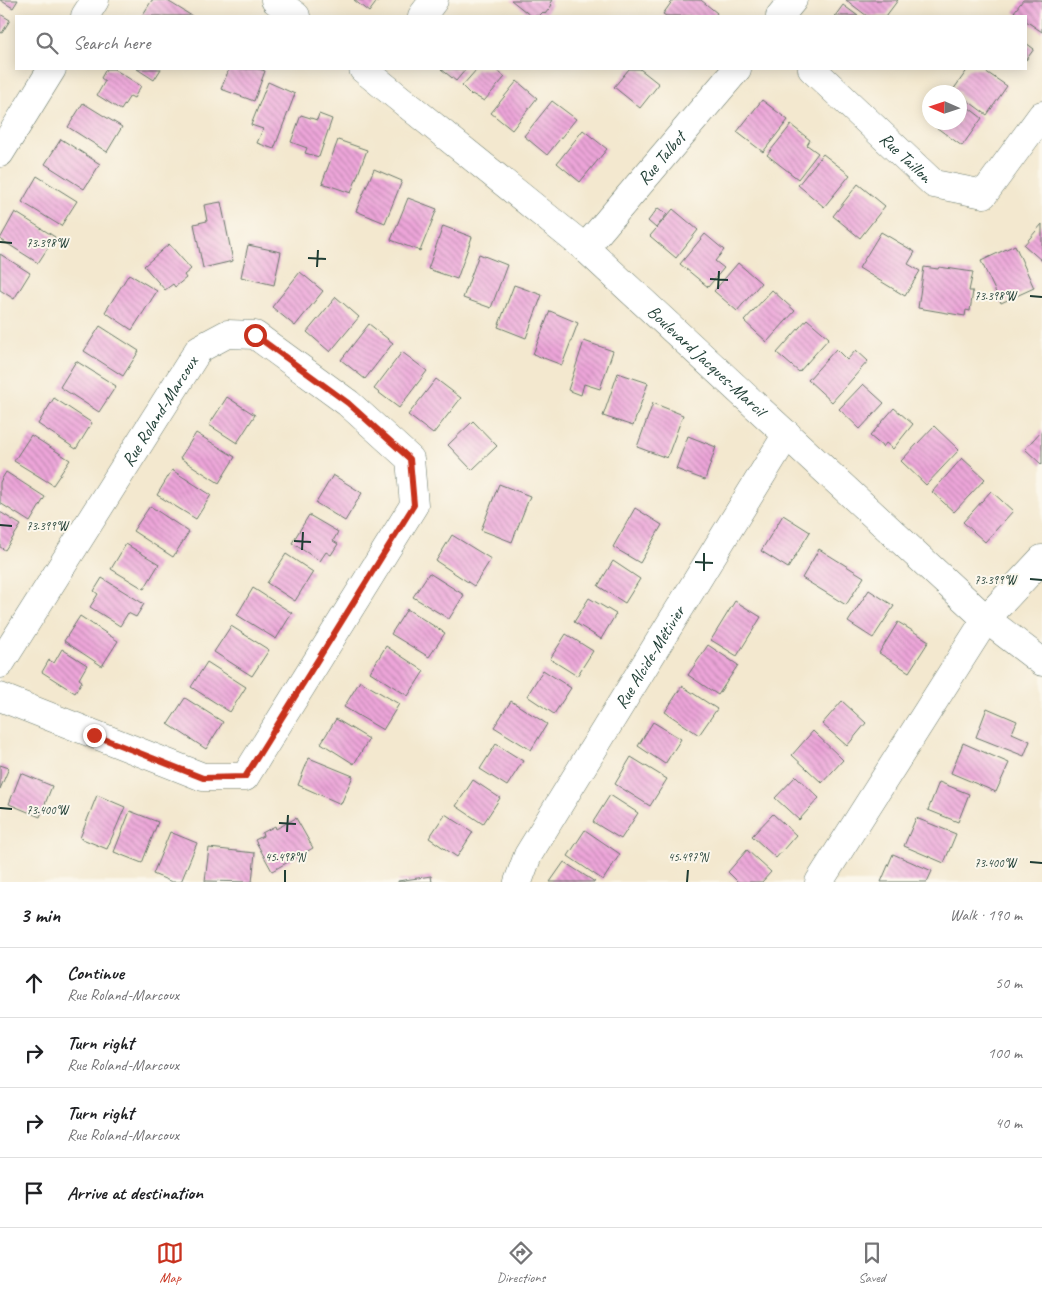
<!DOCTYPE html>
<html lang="en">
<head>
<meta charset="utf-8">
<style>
  :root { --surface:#fff; --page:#f6f6f6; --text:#202124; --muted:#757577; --line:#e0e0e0; --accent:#c8321e }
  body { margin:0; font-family:Caveat,sans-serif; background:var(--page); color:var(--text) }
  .compass { position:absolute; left:922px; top:85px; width:45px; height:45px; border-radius:50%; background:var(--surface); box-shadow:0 2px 12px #0003; rotate:273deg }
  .stop { position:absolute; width:15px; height:15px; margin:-11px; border:4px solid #c8321e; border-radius:50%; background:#fff }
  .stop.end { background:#c8321e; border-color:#fff; box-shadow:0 1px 5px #0008 }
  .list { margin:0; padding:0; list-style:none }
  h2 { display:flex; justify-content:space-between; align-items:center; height:65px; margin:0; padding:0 20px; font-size:21px }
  h2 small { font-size:16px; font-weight:400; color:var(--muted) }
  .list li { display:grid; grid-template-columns:32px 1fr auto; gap:15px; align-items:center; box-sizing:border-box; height:70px; padding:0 20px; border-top:1px solid var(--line) }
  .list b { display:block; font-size:19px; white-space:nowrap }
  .list p { margin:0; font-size:16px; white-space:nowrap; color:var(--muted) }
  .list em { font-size:16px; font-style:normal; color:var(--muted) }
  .icon { flex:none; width:28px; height:28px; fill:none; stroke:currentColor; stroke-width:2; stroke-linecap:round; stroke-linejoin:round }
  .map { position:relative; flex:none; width:1042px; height:882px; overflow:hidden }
  .search { position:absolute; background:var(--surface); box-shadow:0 2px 12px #0003; left:15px; right:15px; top:15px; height:55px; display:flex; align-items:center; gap:12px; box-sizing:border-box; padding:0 18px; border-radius:0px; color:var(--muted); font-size:19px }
  .sheet { height:345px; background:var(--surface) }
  nav { display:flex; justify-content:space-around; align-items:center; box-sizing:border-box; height:70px; border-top:1px solid var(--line); background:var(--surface); font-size:14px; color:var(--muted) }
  nav a { display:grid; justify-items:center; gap:2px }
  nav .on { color:var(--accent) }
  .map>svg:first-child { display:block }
  .building { fill:url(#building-back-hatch) }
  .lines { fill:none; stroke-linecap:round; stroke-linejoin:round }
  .minor-casing { stroke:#69796a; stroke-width:29 }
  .minor { stroke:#fff; stroke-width:28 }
  .route { stroke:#c8321e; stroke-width:6 }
  .ticks { fill:none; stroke:#1f3d34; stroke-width:2 }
  .labels { text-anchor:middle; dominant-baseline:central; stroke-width:4; stroke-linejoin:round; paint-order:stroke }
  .street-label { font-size:18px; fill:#1f3d34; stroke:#fbf7ec }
  .ticks-label { font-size:12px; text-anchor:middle; fill:#1f3d34; stroke:#fbf7ec; stroke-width:4; stroke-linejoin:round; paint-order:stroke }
</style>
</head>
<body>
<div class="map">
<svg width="1042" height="882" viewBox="0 0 1042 882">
  <defs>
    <pattern id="building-back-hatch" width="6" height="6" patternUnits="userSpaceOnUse" patternTransform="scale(1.25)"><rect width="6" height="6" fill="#eda5d9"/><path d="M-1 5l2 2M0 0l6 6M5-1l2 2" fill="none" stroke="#bf88b1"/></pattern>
  </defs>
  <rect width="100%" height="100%" fill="#fbf7ec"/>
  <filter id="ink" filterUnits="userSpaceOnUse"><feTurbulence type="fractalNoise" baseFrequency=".02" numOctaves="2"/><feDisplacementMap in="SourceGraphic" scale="10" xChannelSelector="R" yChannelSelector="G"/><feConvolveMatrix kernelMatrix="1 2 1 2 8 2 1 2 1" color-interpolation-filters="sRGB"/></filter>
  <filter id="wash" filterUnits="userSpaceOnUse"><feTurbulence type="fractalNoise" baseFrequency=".0096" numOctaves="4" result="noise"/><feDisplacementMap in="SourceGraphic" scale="20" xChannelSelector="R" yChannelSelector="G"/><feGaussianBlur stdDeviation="1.12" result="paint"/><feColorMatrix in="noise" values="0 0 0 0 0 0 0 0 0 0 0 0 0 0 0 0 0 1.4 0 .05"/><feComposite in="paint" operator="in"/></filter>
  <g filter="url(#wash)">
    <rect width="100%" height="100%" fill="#f3e8cf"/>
    <g id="blocks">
      <g class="building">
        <polygon points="0,0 18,0 13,8"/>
        <polygon points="152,0 166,0 192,16 142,16"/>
        <polygon points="354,0 378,0 369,12"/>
        <polygon points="511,0 552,0 550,3 552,5 545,14 543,12 539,16 531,16"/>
        <polygon points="673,0 701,0 717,13 715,16 666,16 663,14"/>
        <polygon points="846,0 898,0 886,16 867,16"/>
        <polygon points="1023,0 1042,0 1042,32 1026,21 1026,16 1020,16 1014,12"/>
        <polygon points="843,5 858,16 835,16"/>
        <polygon points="0,14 10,20 2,33 0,32"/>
        <polygon points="1026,43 1034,49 1026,60"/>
        <polygon points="106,69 114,69 141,86 134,98 130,96 121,110 97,95 105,81 101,78"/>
        <polygon points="137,69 161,69 154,80"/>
        <polygon points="229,69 259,69 265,71 254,101 221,89"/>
        <polygon points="441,69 466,69 456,81"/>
        <polygon points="477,69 495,69 505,77 484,101 472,94 471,95 462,86"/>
        <polygon points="629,69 640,69 659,84 640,108 614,87"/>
        <polygon points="968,69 982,69 1007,86 987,115 960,95 960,92 953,90"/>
        <polygon points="517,81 537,98 512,130 491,113"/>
        <polygon points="268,82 295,94 274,149 257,143 263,129 251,125"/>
        <polygon points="762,100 788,120 763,152 737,132"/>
        <polygon points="552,101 576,119 547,155 524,136"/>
        <polygon points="960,101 982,118 962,146 929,122 960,122"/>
        <polygon points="83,103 122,127 107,152 68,127"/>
        <polygon points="319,114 332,119 319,157 305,153 307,148 291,142 301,115 317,120"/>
        <polygon points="791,125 810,140 807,145 818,153 798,179 767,155"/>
        <polygon points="583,130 607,149 580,182 557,163"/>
        <polygon points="61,139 100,164 84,189 45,164"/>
        <polygon points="338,140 367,150 351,193 322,183"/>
        <polygon points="823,154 850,175 824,207 798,185"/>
        <polygon points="374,169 402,181 385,223 356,211"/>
        <polygon points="37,176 77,201 61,226 22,202"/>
        <polygon points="858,184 885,206 860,238 833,216"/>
        <polygon points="408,198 437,209 420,251 391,240"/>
        <polygon points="221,202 233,261 203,268 194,224 207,221 204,205"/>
        <polygon points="658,208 667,214 656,228 648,221"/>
        <polygon points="673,209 698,230 676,258 650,236"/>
        <polygon points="15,212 55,237 38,263 0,239"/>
        <polygon points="1042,224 1042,261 1024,245"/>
        <polygon points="443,226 472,237 457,279 428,269"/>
        <polygon points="881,232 915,252 908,264 920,271 905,296 859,268"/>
        <polygon points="705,234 724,250 715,261 724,268 708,287 680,264"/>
        <polygon points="169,244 191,269 184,275 186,278 175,287 173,284 165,290 144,266"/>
        <polygon points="248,245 281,252 274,285 241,277"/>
        <polygon points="1015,245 1034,288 1001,303 981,261"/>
        <polygon points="0,254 30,273 14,299 0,290"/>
        <polygon points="479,254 507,265 491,308 463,298"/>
        <polygon points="738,263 761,283 737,311 714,291"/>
        <polygon points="924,267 938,269 939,267 973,272 969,291 973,291 970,311 966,310 965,316 918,308"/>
        <polygon points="300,272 323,291 295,326 272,307"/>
        <polygon points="129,274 157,291 132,330 105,312"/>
        <polygon points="514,285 542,295 526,338 498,327"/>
        <polygon points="772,290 795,311 767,342 744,321"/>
        <polygon points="336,297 359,317 330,352 307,332"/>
        <polygon points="550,311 578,323 562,365 533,354"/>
        <polygon points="807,319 829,338 799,372 777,353"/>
        <polygon points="369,324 393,343 365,379 341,360"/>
        <polygon points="100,326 139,351 123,376 84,351"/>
        <polygon points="584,341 613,351 600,389 584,384 581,395 568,390"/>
        <polygon points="836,349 847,360 856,350 868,361 832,402 808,380"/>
        <polygon points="402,352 427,371 399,408 374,389"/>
        <polygon points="76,361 116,386 99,412 60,387"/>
        <polygon points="618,373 648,383 633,426 603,416"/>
        <polygon points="436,379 461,398 433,434 408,415"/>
        <polygon points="863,384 884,403 860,429 839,409"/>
        <polygon points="227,397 255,415 237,443 209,425"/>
        <polygon points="54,398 92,423 76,449 38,424"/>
        <polygon points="653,403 683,415 667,458 637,447"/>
        <polygon points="894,408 913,424 893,449 886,443 883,447 870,436"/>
        <polygon points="473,421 497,446 472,470 448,445"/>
        <polygon points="934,426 959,450 926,485 901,461"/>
        <polygon points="1042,430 1042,465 1025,449"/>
        <polygon points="196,433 235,457 219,483 180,458"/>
        <polygon points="31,435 70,460 53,485 14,461"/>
        <polygon points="688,436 716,447 705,480 676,469"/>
        <polygon points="962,458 985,479 954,512 932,492"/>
        <polygon points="172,470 211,495 196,519 157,495"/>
        <polygon points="6,472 45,497 30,522 0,503 0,482"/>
        <polygon points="333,475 362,493 345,521 316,503"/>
        <polygon points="499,484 530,496 512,542 481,530"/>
        <polygon points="991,491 1013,511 985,542 963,522"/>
        <polygon points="150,506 189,532 173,557 133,531"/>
        <polygon points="635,508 662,525 640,563 613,547"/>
        <polygon points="0,512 21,525 5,550 0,547"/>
        <polygon points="309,515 338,532 333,541 338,544 331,555 326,552 320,561 292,543"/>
        <polygon points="783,515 810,532 788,568 761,551"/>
        <polygon points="452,535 491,559 474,586 436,561"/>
        <polygon points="126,544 159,564 144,589 111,569"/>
        <polygon points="819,549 864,577 846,605 802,578"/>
        <polygon points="286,554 313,572 295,601 267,583"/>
        <polygon points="613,561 640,579 625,603 598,586"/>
        <polygon points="429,573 464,595 449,619 413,597"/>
        <polygon points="102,578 144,604 136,617 128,613 120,626 90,607 98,594 94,591"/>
        <polygon points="253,588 292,613 276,639 237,615"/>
        <polygon points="869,590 894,606 873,638 848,622"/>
        <polygon points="589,598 616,614 601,639 574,622"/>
        <polygon points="735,601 761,617 737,656 711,640"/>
        <polygon points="407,609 445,633 429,657 391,634"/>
        <polygon points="80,616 118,641 102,666 64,641"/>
        <polygon points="898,622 929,641 909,672 879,653"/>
        <polygon points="231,626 269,650 252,676 214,652"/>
        <polygon points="566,634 593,651 577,676 550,659"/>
        <polygon points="708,645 738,665 718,695 688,675"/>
        <polygon points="386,646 424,671 408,696 370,672"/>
        <polygon points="62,649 87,665 79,679 82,681 75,693 42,672 49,660 54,663"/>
        <polygon points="207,662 246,687 230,712 191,687"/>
        <polygon points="543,670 571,688 554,714 527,696"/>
        <polygon points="360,681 399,704 383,730 344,707"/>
        <polygon points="682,686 717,709 699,735 665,712"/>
        <polygon points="185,698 223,722 206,749 168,724"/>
        <polygon points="511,701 547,724 531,750 494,727"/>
        <polygon points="842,701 866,723 847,746 822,724"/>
        <polygon points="987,708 1017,721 1012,733 1030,741 1024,756 976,737"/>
        <polygon points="336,719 369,739 354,764 321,743"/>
        <polygon points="653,722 681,739 665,764 638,746"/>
        <polygon points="813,731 843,760 822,783 792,755"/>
        <polygon points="963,743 1009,763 996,792 951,773"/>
        <polygon points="496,744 523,761 507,786 480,769"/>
        <polygon points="631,757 667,779 650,806 615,784"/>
        <polygon points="309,758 353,776 341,804 298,785"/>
        <polygon points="0,765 9,768 0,789"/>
        <polygon points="21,773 52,786 40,817 9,804"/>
        <polygon points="796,776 819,798 799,820 775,798"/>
        <polygon points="473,780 500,798 483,824 456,806"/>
        <polygon points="939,782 969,794 958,822 928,810"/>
        <polygon points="97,795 125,807 107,849 80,838"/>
        <polygon points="610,795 638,813 621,839 593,822"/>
        <polygon points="130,811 158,822 142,863 114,852"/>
        <polygon points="445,814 473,832 457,857 429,838"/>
        <polygon points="773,814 796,835 776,858 752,836"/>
        <polygon points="296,818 313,848 272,871 255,840 263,836 262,833 275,826 276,829"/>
        <polygon points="916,818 956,834 944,863 904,846"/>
        <polygon points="585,830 620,854 603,880 568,856"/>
        <polygon points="170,832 197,843 181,882 172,882 153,874"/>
        <polygon points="209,848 255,853 252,882 205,881"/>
        <polygon points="747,850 771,872 762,882 738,882 728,872"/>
        <polygon points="893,854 932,871 927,882 881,882"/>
        <polygon points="564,862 595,882 550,882"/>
        <polygon points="431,876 432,882 398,882 398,881"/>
      </g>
    </g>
  </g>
  <g filter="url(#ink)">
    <use href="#blocks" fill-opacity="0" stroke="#69796a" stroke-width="1"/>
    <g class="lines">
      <defs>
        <g id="minor">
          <polyline points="275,0 296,16"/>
          <polyline points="85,16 95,0"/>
          <polyline points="422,16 434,0"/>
          <polyline points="780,16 793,0"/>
          <path id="s1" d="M363,69l222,179 401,371 56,43"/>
          <path id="s2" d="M812,69l122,115 50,10 58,-79"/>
          <polyline points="0,153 52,69"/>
          <path id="s3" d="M585,248l152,-179"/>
          <path id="s4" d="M0,664l199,-315 28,-15 28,1 93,68 62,56 4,46 -169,272h-42l-203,-80"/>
          <path id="s5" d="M518,882l10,-27 259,-421"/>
          <polyline points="819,882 986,619 1042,559"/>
        </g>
      </defs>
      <use href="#minor" class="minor-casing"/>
      <use href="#minor" class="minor"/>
    </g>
  </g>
  <g class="lines" filter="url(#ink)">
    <polyline class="route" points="94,735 203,778 245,777 414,505 410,459 348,403 255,335"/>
  </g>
  <path class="ticks" d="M0,242l12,1M308,258l18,1M317,267l1,-17M710,279l18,1M718,289l1,-18M1030,296l12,1M0,525l12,1M294,541l17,1M302,550l1,-18M695,562l18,1M704,571v-18M1030,579l12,1M0,808l12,1M279,823l17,1M287,832l1,-17M1030,862l12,1M285,882v-12M687,882l1,-12"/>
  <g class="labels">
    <g class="street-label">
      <text stroke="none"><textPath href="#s2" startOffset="129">Rue Taillon</textPath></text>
      <text stroke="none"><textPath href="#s3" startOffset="118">Rue Talbot</textPath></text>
      <text stroke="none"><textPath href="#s1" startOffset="451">Boulevard Jacques-Marcil</textPath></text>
      <text stroke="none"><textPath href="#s4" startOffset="299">Rue Roland-Marcoux</textPath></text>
      <text stroke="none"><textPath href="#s5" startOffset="261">Rue Alcide-Métivier</textPath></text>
    </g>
  </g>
  <g class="ticks-label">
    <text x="47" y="247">73.398°W</text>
    <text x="995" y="300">73.398°W</text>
    <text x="47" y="530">73.399°W</text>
    <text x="995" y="584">73.399°W</text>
    <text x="47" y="814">73.400°W</text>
    <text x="285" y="861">45.498°N</text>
    <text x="688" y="861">45.497°N</text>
    <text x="995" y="867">73.400°W</text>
  </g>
</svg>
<svg class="compass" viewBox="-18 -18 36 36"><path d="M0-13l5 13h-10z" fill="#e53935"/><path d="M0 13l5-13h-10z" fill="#757577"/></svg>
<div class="stop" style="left:255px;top:335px"></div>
<div class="stop end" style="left:94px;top:735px"></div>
<div class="search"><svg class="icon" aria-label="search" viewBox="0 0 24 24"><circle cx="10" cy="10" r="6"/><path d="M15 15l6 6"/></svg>Search here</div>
</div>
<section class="sheet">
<h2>3 min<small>Walk · 190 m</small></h2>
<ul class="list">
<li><svg class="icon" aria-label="ahead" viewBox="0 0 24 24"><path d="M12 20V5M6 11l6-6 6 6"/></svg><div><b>Continue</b><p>Rue Roland-Marcoux</p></div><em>50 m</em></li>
<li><svg class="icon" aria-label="right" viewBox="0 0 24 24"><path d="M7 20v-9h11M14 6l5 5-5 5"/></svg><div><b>Turn right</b><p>Rue Roland-Marcoux</p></div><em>100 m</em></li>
<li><svg class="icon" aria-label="right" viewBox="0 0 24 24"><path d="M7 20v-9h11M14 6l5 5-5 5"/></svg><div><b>Turn right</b><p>Rue Roland-Marcoux</p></div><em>40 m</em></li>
<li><svg class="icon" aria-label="arrive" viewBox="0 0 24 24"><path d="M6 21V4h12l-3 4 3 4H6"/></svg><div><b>Arrive at destination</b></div></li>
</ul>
</section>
<nav>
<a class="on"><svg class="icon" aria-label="map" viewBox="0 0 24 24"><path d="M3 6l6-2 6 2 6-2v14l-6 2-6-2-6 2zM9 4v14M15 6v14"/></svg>Map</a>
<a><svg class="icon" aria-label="directions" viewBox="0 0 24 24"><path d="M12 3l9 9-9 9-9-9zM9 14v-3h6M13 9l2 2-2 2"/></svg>Directions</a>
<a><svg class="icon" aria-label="saved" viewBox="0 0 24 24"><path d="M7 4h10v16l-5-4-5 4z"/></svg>Saved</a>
</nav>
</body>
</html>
